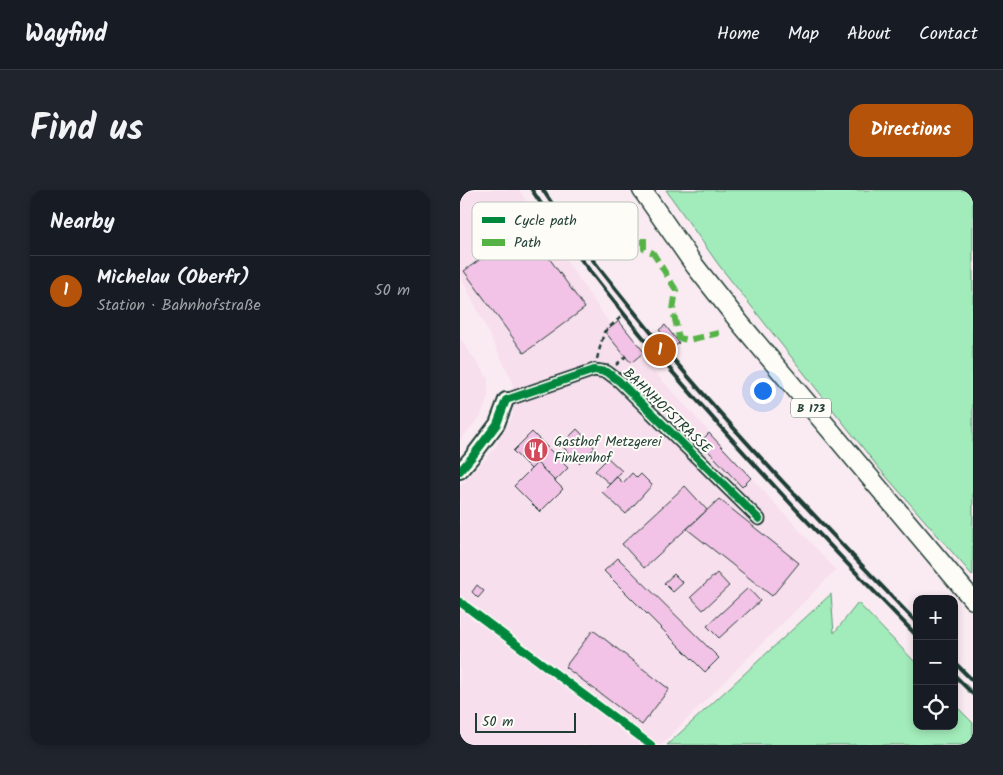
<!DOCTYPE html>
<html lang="en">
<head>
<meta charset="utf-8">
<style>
  :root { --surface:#171b24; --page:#20242c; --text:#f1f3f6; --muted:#9ea1a6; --line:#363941; --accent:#b45309 }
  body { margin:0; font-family:Kalam,sans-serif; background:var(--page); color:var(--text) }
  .controls { position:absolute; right:15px; bottom:15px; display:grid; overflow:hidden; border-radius:10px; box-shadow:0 2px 8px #0003 }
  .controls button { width:45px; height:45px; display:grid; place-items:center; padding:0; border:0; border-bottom:1px solid var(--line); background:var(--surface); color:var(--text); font:25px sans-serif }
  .scale { position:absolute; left:15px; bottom:12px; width:101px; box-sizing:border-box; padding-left:5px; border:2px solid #1f3d34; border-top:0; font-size:14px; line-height:18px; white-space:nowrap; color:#1f3d34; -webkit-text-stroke:4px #fdfcf7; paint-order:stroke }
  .you { position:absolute; left:302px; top:200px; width:18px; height:18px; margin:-12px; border:4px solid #fff; border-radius:50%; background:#1a73e8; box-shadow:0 0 0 8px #1a73e833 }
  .badge { display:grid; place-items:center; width:32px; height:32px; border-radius:50%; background:var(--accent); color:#fff; font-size:16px; font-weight:700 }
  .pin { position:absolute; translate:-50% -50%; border:2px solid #fff; box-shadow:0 1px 5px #0006 }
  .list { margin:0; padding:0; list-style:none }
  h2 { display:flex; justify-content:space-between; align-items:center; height:65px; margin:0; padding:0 20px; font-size:21px }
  h2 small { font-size:16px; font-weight:400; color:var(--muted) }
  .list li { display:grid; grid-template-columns:32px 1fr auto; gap:15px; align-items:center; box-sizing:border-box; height:70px; padding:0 20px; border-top:1px solid var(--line) }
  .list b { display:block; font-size:19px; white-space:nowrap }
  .list p { margin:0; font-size:16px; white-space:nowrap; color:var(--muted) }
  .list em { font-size:16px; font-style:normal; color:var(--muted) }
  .icon { flex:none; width:28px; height:28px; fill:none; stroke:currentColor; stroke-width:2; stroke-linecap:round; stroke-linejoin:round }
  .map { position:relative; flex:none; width:513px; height:555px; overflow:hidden; border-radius:15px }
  header { display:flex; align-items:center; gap:30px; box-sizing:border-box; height:70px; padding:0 25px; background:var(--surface); border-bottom:1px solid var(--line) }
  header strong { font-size:24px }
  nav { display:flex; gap:28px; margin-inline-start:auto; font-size:18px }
  .intro { display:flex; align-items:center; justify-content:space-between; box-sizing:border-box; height:120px; padding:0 30px }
  h1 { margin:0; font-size:35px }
  .button { padding:12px 22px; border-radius:15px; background:var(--accent); color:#fff; font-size:18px; font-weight:700 }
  main { display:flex; gap:30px; padding:0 30px }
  aside { flex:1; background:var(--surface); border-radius:15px; box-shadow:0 2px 8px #0003 }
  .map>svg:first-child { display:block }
  .built { fill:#f8dfee }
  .green { fill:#a2ebba; stroke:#609477 }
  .building { fill:#f2c3e6; stroke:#1f3d34 }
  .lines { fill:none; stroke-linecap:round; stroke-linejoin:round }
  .minor-casing { stroke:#1f3d34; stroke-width:15 }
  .tertiary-casing { stroke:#1f3d34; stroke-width:18 }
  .primary-casing { stroke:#1f3d34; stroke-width:21 }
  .path { stroke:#1f3d34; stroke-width:2.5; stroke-dasharray:5 4; stroke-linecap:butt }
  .minor { stroke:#fdfcf7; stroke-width:11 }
  .tertiary { stroke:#fdfcf7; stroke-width:14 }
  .primary { stroke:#fdfcf7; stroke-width:18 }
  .rail { stroke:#1f3d34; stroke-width:4 }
  .quiet { stroke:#55b346; stroke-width:6; stroke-dasharray:12 6; stroke-linecap:butt }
  .cycleway-casing { stroke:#fdfcf7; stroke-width:11 }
  .cycleway { stroke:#00873e; stroke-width:8 }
  .labels { text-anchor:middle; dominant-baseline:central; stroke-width:4; stroke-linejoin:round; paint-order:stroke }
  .shield { fill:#fdfcf7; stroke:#62766e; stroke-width:1 }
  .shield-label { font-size:12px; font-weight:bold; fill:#1f3d34 }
  .street-label { font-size:14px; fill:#1f3d34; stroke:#fdfcf7 }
  .poi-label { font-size:14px; fill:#1f3d34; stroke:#fdfcf7; text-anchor:start }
  .key { fill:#fdfcf7; stroke:#bac3bc; stroke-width:1 }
  .key-label { font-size:14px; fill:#1f3d34 }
</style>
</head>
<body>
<header>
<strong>Wayfind</strong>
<nav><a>Home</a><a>Map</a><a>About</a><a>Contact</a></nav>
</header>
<div class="intro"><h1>Find us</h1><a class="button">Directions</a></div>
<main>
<aside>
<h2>Nearby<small></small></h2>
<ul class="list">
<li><span class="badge">1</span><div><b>Michelau (Oberfr)</b><p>Station · Bahnhofstraße</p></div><em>50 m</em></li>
</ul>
</aside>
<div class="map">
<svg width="513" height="555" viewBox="0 0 513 555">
  <rect width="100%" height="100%" fill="#faebf2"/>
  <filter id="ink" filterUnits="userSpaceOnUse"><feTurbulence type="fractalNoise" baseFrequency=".02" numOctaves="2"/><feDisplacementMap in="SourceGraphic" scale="10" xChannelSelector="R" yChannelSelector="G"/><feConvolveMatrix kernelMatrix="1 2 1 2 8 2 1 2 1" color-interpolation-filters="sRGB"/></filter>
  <g filter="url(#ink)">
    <g class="built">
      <polygon points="0,0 59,0 147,130 376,380 201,555 0,555 0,296 34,259 53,225 52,191 0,85"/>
      <polygon points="0,148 28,188 28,207 21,226 0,250"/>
    </g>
    <g class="green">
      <polygon points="206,0 513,0 513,386 418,277 258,74"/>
      <polygon points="371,404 374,443 398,413 457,474 457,536 494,536 494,514 513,533 513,555 207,555"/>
    </g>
    <g class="building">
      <polygon points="66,36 125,118 64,163 4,81"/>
      <polygon points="159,131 184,162 171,173 145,142"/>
      <polygon points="205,135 219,153 214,157 199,140"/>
      <polygon points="117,239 135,258 119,273 101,255"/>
      <polygon points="72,242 108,278 95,291 77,273 71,279 53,261"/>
      <polygon points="249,243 291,288 282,297 240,252"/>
      <polygon points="148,268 162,281 150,294 135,281"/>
      <polygon points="77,273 103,299 80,322 54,296"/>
      <polygon points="172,283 177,288 181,284 192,295 166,324 142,302 157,287 163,293"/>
      <polygon points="225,296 247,320 184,378 162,354"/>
      <polygon points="259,309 339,373 312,406 227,339"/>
      <polygon points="158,368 259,468 245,482 144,381"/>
      <polygon points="257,383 269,396 243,420 231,407"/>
      <polygon points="214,384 223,393 213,402 204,393"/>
      <polygon points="17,395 24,401 18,408 12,402"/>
      <polygon points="288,398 300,411 259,448 247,436"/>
      <polygon points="133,440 209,499 182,535 105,477"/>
    </g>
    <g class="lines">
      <defs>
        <polyline id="minor" points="46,210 134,180 147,182 159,191 299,329"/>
        <polyline id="tertiary" points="0,281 12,267 37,234 46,210"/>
        <polyline id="primary" points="182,0 235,76 280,133 513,410"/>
      </defs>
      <use href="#minor" class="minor-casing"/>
      <use href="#tertiary" class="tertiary-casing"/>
      <use href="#primary" class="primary-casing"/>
      <g class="path">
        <polyline points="187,164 191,161"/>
        <polyline points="137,169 144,142 162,126"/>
        <polyline points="156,175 166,166"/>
      </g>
      <use href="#minor" class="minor"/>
      <use href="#tertiary" class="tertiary"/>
      <use href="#primary" class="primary"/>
      <g class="rail">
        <path d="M72,0c33,51 71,98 109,145 87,104 181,203 276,301"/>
        <path d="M83,0c33,51 72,98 110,145 83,100 174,194 264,288"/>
        <polyline points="494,472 513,491"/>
        <polyline points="494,485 513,504"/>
      </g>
      <polyline class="quiet" points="184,48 184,59 193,63 216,100 213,120 219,148 228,150 259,143"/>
      <defs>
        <g id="cycleway">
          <polyline points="0,281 12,267 37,234 46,210 134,180 147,182 159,191 299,329"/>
          <polyline points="0,412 191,555"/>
        </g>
      </defs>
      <use href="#cycleway" class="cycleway-casing"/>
      <use href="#cycleway" class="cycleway"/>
    </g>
  </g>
  <defs>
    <symbol id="restaurant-disc" viewBox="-11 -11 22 22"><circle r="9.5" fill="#d1495b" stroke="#fdfcf7"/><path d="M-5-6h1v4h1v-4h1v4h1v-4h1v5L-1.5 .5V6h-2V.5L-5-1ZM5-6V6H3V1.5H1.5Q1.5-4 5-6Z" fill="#fff"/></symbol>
  </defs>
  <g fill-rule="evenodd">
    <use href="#restaurant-disc" x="62" y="246" width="28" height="28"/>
  </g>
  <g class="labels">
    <rect class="shield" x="331" y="208.5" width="40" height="19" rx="4"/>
    <g class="shield-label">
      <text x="351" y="218">B 173</text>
    </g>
    <g class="street-label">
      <text transform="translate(207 221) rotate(44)">BAHNHOFSTRASSE</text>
    </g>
    <g class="poi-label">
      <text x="94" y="252">Gasthof Metzgerei<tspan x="94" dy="16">Finkenhof</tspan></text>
    </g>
  </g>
  <rect x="12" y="12" width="166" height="58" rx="8" class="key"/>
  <rect x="22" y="27" width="23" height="6" fill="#00873e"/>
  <rect x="22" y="49" width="23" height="7" fill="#55b346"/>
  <g class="key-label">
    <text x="54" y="35">Cycle path</text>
    <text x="54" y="57">Path</text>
  </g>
</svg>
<div class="controls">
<button>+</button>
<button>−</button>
<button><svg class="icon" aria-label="locate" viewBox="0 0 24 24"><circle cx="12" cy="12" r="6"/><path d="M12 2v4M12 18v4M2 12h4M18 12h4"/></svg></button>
</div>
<div class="scale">50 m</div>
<div class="you"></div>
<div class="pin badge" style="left:200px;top:160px">1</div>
</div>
</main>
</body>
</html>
